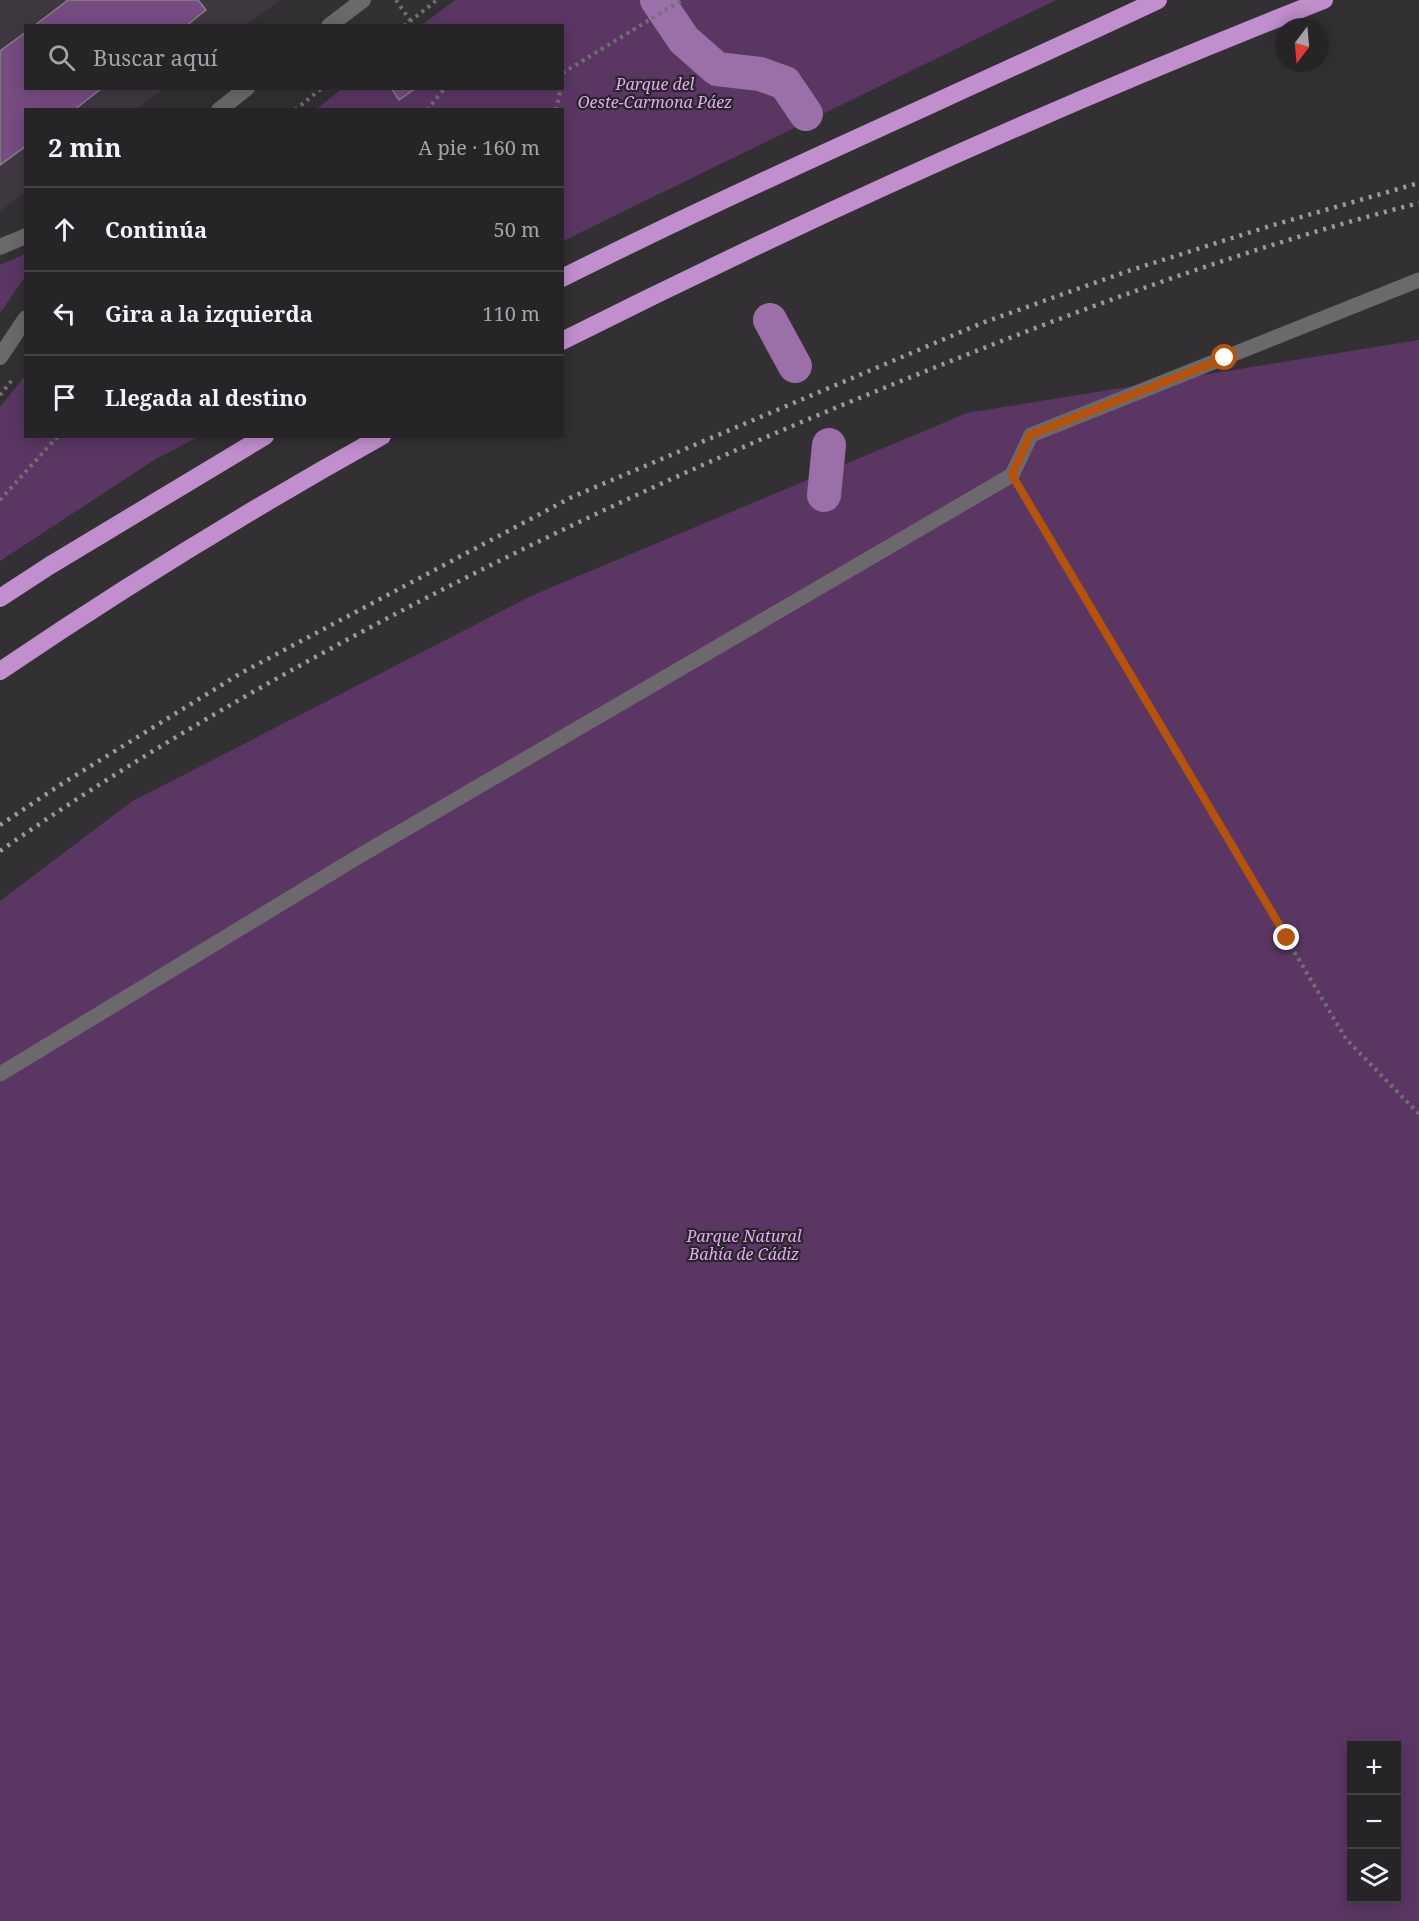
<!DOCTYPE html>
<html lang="es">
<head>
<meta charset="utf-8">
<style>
  :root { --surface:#262427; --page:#323033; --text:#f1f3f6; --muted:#a4a4a7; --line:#424144 }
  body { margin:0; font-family:"Noto Serif",serif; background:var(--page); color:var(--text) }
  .controls { position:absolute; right:18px; bottom:18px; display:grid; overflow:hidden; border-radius:0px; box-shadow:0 3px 15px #0003 }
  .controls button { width:54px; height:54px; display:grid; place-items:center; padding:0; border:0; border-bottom:2px solid var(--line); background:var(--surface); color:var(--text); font:30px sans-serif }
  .compass { position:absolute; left:1275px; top:18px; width:54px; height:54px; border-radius:50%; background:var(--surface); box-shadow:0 3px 15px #0003; rotate:196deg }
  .stop { position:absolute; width:18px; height:18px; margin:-14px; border:4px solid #b45309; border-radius:50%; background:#fff }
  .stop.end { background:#b45309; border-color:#fff; box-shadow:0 2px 6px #0008 }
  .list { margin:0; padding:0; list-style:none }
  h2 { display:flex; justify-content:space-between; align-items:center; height:78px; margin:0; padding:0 24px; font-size:26px }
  h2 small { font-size:20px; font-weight:400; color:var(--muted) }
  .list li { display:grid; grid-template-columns:39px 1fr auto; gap:18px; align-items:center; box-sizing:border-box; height:84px; padding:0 24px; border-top:2px solid var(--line) }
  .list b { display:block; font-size:22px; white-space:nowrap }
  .list em { font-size:20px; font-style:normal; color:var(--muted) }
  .icon { flex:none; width:33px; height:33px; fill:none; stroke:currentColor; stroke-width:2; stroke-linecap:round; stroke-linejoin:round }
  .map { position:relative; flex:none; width:1419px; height:1921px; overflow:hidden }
  .search { position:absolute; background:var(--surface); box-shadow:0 3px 15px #0003; left:24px; top:24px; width:540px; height:66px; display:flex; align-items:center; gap:15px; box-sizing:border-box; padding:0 21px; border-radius:0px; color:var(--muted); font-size:22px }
  .panel { position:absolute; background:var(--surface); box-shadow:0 3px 15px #0003; left:24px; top:108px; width:540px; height:330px; border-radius:0px }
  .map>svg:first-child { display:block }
  .built { fill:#3f3841 }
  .green { fill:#593762; fill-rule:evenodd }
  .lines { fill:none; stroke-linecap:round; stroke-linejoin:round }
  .canal { stroke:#9b6fa7; stroke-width:34 }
  .building { fill:#764c81; stroke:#858186; stroke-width:1.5 }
  .path { stroke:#737074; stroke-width:4; stroke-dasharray:3 4.5; stroke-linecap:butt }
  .service { stroke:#6c696d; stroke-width:15 }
  .tertiary { stroke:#6c696d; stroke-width:16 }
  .motorway { stroke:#c18fce; stroke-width:18 }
  .rail { stroke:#9e9b9f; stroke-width:4.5; stroke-dasharray:3 6; stroke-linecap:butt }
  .route { stroke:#b45309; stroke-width:8 }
  .labels { text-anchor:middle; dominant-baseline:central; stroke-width:4.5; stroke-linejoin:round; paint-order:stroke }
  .park-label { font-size:16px; font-style:italic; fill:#e4a7f5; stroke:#29262a }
</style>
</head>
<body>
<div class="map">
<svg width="1419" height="1921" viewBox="0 0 1419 1921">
  <rect width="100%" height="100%" fill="#333034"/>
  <polygon class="built" points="0,0 280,0 246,25 26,26 26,88 164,89 137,109 26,110 25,193 0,211"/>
  <g class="green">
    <polygon points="455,0 1056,0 563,241 562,110 315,110 342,89 562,88 562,26 422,25"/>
    <polygon points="25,254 25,277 0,313 0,265"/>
    <path d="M1419,340v1581h-1419v-1020l131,-99 400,-206 436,-183zM1352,1746h44v152h-44z"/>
    <polygon points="25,376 26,436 198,437 154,460 0,561 0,407"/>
  </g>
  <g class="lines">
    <g class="canal">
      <polyline points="657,0 684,40 717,69 760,74 785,83 806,114"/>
      <polyline points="770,320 795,366"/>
      <polyline points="824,495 829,445"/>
    </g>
  </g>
  <g class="building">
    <polygon points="68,0 198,0 206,10 186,26 34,26"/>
    <polygon points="26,32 26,88 102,88 74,110 26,110 26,146 0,165 0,51"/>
    <polygon points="391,88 416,88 399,100"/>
  </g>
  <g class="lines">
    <g class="path">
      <polyline points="396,0 414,26"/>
      <polyline points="404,26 437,0"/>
      <polyline points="562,81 564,72 682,0"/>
      <polyline points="295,110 322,88"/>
      <polyline points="427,110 445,88"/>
      <polyline points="556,110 561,88"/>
      <polyline points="0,395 13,379"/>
      <polyline points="1023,494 1346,1039 1419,1114"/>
      <polyline points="0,500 58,436"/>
    </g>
    <polyline class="service" points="0,1074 361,855 1012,475 1031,435 1419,280"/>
    <g class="tertiary">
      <polyline points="329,26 363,0"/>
      <polyline points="219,110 247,88"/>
      <polyline points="0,247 26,236"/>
      <polyline points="0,357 26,318"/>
    </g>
    <g class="motorway">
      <path d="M562,278c196,-98 398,-185 596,-278"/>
      <path d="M562,341c249,-125 503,-239 762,-341"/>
      <polyline points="0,598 49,566 265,436"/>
      <path d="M0,671c124,-84 251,-162 382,-235"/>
    </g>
    <g class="rail">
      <polyline points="0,825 60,785 241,673 572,497 982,323 1125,272 1270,226 1419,183"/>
      <path d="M0,851c123,-86 252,-161 384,-231 163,-86 329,-163 500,-232 174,-71 352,-138 535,-185"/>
    </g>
  </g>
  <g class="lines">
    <polyline class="route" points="1225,358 1030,435 1012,475 1287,938"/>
  </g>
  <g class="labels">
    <g class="park-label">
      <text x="655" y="84">Parque del<tspan x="655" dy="18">Oeste-Carmona Páez</tspan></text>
      <text x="744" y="1236">Parque Natural<tspan x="744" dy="18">Bahía de Cádiz</tspan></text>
    </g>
  </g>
</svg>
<div class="controls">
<button>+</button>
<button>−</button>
<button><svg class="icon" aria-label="layers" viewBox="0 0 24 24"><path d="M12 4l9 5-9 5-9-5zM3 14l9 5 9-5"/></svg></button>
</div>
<svg class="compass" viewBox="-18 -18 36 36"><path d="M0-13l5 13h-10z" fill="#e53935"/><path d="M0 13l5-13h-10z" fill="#a4a4a7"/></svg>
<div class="stop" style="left:1225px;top:358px"></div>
<div class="stop end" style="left:1287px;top:938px"></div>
<div class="search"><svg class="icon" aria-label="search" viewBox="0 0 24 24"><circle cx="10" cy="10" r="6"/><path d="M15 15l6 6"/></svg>Buscar aquí</div>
<section class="panel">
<h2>2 min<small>A pie · 160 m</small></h2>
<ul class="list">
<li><svg class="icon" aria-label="ahead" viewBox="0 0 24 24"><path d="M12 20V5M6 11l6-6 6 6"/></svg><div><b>Continúa</b></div><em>50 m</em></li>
<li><svg class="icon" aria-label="left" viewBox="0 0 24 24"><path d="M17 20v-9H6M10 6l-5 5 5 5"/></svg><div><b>Gira a la izquierda</b></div><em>110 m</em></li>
<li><svg class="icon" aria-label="arrive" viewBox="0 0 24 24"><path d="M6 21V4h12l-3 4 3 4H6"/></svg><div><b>Llegada al destino</b></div></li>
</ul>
</section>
</div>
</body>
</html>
